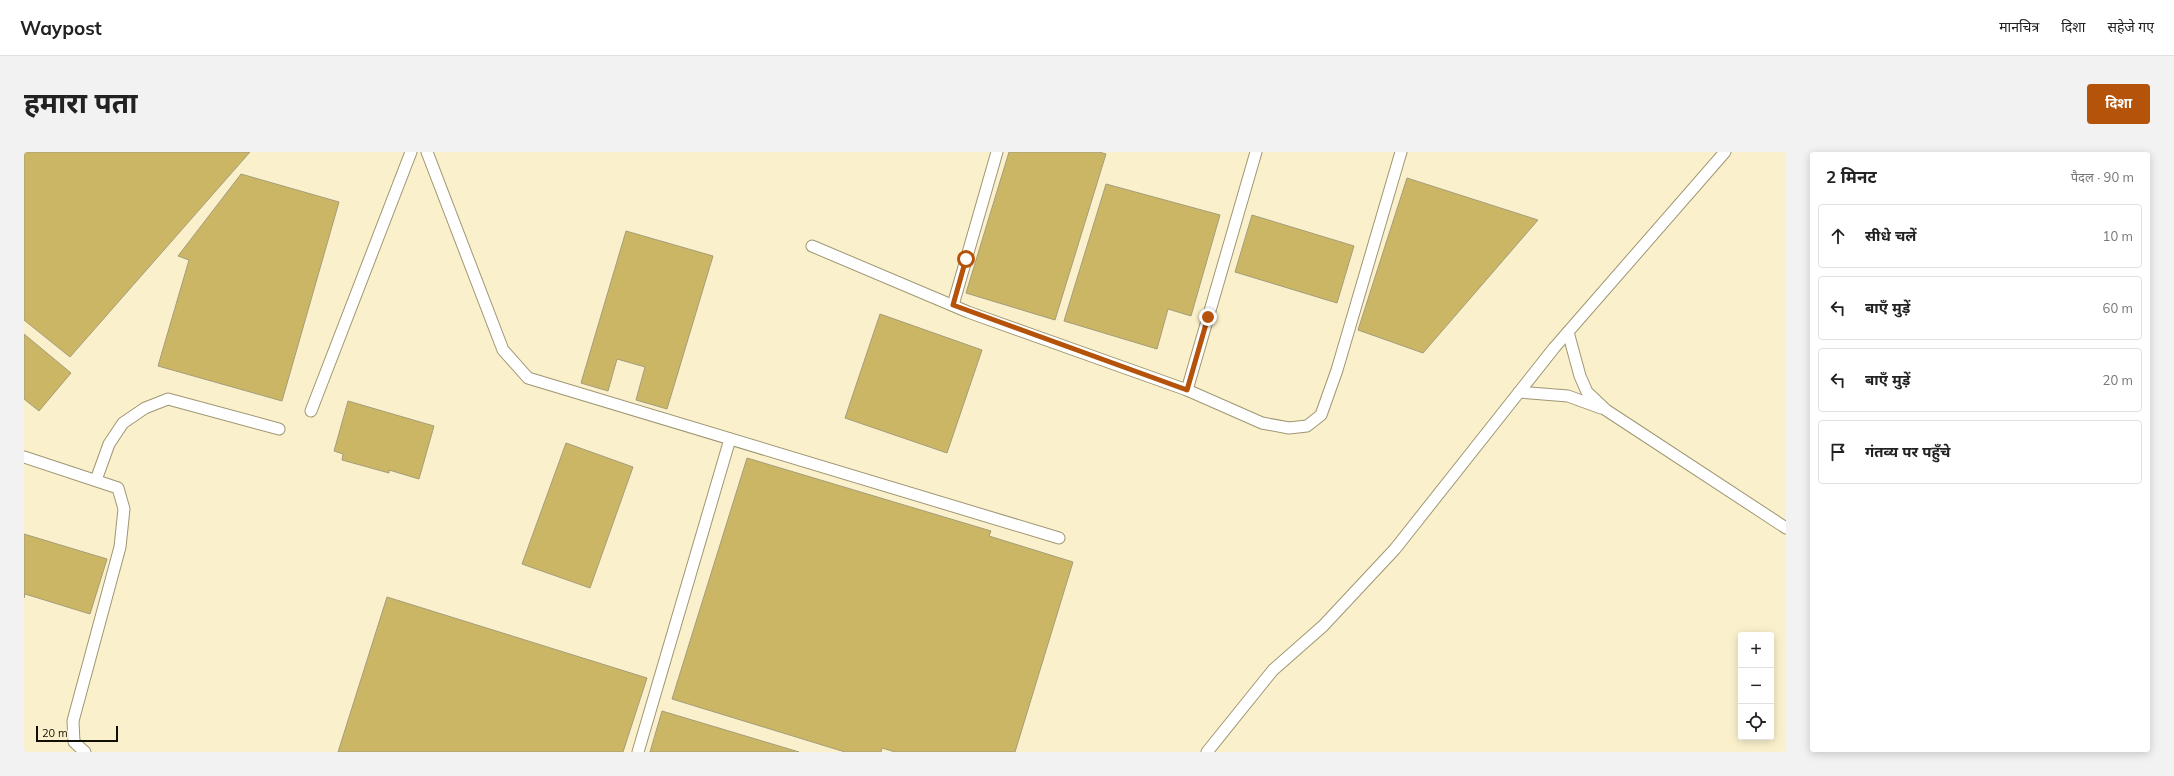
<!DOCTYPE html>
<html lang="hi">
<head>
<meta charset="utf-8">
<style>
  :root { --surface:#fff; --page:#f2f2f2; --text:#222; --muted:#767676; --line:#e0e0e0; --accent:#b45309 }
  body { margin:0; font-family:Mulish,"Noto Sans Devanagari",sans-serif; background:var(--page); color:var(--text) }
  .controls { position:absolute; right:12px; bottom:12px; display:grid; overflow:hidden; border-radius:4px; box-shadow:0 2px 10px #0003 }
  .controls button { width:36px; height:36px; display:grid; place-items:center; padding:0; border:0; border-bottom:1px solid var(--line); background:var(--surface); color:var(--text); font:20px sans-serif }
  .scale { position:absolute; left:12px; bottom:10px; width:82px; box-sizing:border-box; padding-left:4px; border:2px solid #120f04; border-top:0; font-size:11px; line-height:14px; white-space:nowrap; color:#120f04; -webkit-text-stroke:3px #faf1cc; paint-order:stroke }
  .stop { position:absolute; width:12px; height:12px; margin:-9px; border:3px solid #b45309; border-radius:50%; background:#fff }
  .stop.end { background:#b45309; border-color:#fff; box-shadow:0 1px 4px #0008 }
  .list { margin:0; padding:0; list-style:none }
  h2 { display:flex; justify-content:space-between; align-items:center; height:52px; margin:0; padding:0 16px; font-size:17px }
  h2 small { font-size:13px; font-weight:400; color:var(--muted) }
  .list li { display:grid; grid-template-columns:26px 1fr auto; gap:12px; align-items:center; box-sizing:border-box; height:64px; margin:0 8px 8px; padding:0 8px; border:1px solid var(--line); border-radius:4px }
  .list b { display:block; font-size:15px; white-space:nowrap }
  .list em { font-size:13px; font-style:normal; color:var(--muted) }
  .icon { flex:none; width:22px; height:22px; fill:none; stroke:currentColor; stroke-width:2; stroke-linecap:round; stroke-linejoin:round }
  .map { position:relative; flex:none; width:1762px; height:600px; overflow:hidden; border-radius:4px }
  header { display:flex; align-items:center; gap:24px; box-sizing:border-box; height:56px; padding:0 20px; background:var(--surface); border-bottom:1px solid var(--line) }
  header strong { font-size:19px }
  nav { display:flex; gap:22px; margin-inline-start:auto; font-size:14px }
  .intro { display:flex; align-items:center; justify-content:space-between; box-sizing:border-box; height:96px; padding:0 24px }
  h1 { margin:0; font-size:28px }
  .button { padding:10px 18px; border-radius:4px; background:var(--accent); color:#fff; font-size:14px; font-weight:700 }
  main { display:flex; gap:24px; padding:0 24px }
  aside { flex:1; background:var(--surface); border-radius:4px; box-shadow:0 2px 10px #0003 }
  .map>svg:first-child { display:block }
  .building { fill:#cab665; stroke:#a59d7a }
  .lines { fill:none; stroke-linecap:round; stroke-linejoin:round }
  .lane-casing { stroke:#9f9673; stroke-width:13 }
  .lane { stroke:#fff; stroke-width:11 }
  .route { stroke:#b45309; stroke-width:5 }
</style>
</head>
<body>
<header>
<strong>Waypost</strong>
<nav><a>मानचित्र</a><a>दिशा</a><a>सहेजे गए</a></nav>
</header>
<div class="intro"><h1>हमारा पता</h1><a class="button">दिशा</a></div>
<main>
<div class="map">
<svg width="1762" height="600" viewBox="0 0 1762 600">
  <rect width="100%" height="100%" fill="#faf1cc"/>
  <g class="building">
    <polygon points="0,0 226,0 46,205 0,168"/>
    <polygon points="985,0 1075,0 1082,2 1031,168 942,141"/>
    <polygon points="217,22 315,50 258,249 134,214 165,108 154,104"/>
    <polygon points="1383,26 1514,68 1399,201 1334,178"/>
    <polygon points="1082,32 1196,63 1167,164 1144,157 1133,197 1040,169"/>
    <polygon points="1228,63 1330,94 1313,151 1211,120"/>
    <polygon points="602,79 689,104 643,257 612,248 621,215 593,207 584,239 557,231"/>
    <polygon points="856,162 958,198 923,301 821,266"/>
    <polygon points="0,182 47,221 15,259 0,247"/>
    <polygon points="324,249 410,274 395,327 365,318 365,321 318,308 319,302 310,299"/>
    <polygon points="542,291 609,315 566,436 498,412"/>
    <polygon points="723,306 967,379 965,384 1049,410 991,600 871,600 858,596 857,600 821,600 648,547"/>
    <polygon points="0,382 83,407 66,462 1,442 0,446"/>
    <polygon points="363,445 623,526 599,600 314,600"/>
    <polygon points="638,559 775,600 626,600"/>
  </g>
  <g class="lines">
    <defs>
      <g id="lane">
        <polyline points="403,0 479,198 504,226 1035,386"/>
        <polyline points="788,94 944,160 1163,238 1238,271 1265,276 1283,274 1297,263 1313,218 1377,0"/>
        <polyline points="929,153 973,0"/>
        <polyline points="1544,180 1556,224 1563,240 1582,258 1762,376"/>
        <polyline points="1163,238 1232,0"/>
        <polyline points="1495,240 1544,244 1577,256"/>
        <polyline points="287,259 387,0"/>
        <polyline points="0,305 94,336 100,357 96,395 49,569 50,590 61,600"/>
        <polyline points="72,328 85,292 99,271 121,256 144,247 255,277"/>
        <polyline points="614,600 706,287"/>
        <polyline points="1183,600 1249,518 1299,474 1371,397 1530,196 1701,0"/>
      </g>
    </defs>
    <use href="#lane" class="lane-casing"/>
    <use href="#lane" class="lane"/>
  </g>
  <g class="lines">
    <polyline class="route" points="942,107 929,153 1163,238 1184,165"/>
  </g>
</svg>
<div class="controls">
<button>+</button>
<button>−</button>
<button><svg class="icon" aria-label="locate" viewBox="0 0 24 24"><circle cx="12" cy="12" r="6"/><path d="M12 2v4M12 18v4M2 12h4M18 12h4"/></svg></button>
</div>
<div class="scale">20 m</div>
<div class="stop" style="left:942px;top:107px"></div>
<div class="stop end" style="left:1184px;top:165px"></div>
</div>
<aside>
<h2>2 मिनट<small>पैदल · 90 m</small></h2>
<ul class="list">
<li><svg class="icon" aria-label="ahead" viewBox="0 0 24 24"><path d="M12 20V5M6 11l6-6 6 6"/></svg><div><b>सीधे चलें</b></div><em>10 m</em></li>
<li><svg class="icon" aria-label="left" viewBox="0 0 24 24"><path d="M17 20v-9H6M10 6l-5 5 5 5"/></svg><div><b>बाएँ मुड़ें</b></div><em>60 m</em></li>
<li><svg class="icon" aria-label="left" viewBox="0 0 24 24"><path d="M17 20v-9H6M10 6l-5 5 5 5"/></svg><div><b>बाएँ मुड़ें</b></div><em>20 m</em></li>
<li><svg class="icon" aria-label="arrive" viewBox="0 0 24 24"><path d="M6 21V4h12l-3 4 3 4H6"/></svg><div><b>गंतव्य पर पहुँचे</b></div></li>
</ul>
</aside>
</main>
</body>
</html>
